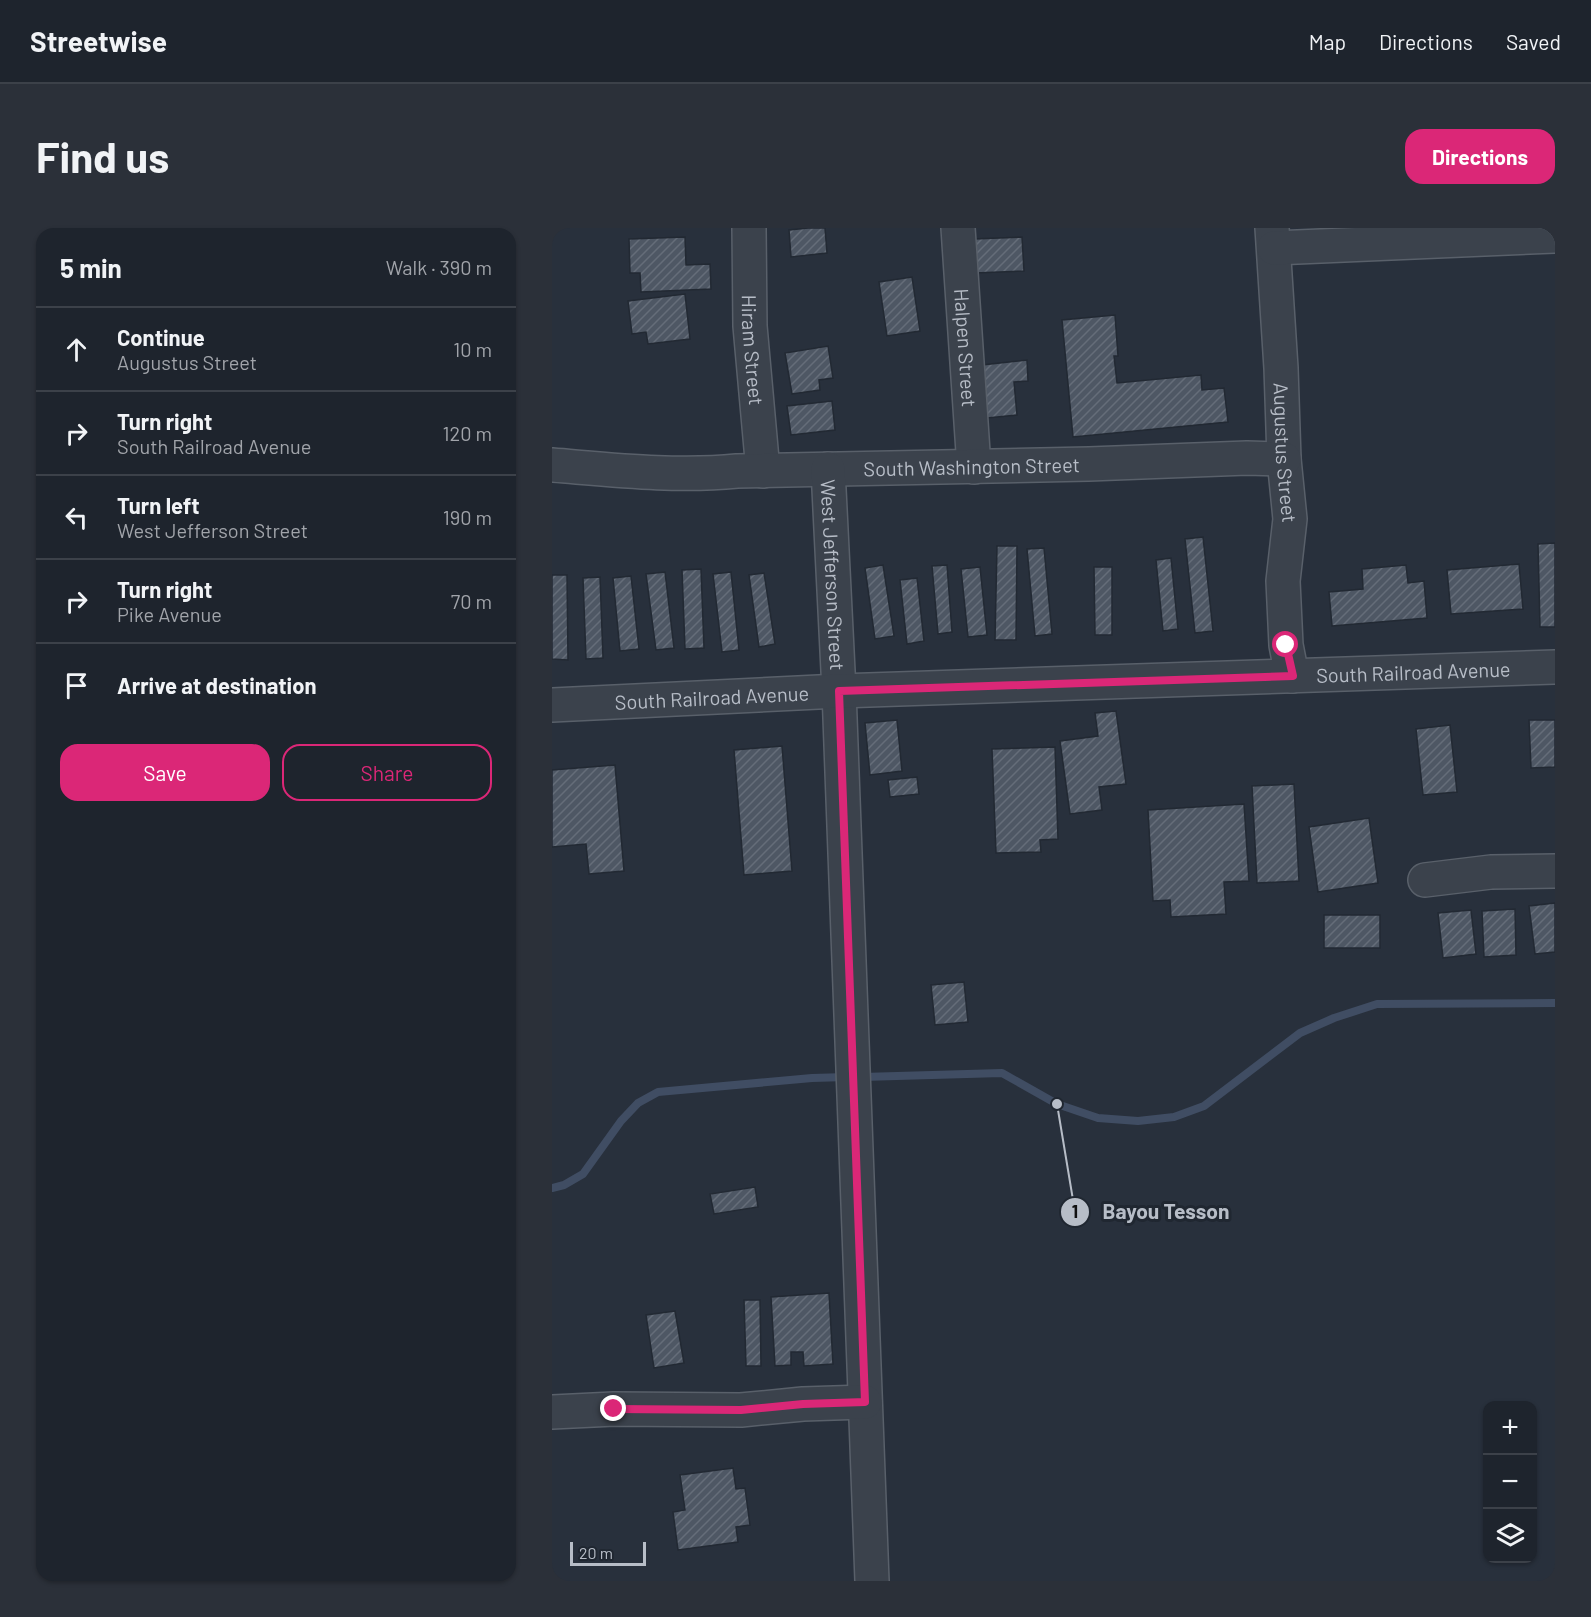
<!DOCTYPE html>
<html lang="en">
<head>
<meta charset="utf-8">
<style>
  :root { --surface:#1e242d; --page:#2b3039; --text:#f1f3f6; --muted:#a1a4aa; --line:#3c4149; --accent:#db2777 }
  body { margin:0; font-family:Barlow,sans-serif; background:var(--page); color:var(--text) }
  .controls { position:absolute; right:18px; bottom:18px; display:grid; overflow:hidden; border-radius:12px; box-shadow:0 2px 4px #0004 }
  .controls button { width:54px; height:54px; display:grid; place-items:center; padding:0; border:0; border-bottom:2px solid var(--line); background:var(--surface); color:var(--text); font:30px sans-serif }
  .scale { position:absolute; left:18px; bottom:15px; width:76px; box-sizing:border-box; padding-left:6px; border:3px solid #b7bdc7; border-top:0; font-size:16px; line-height:21px; white-space:nowrap; color:#b7bdc7; -webkit-text-stroke:4px #202731; paint-order:stroke }
  .stop { position:absolute; width:18px; height:18px; margin:-14px; border:4px solid #db2777; border-radius:50%; background:#fff }
  .stop.end { background:#db2777; border-color:#fff; box-shadow:0 2px 6px #0008 }
  .list { margin:0; padding:0; list-style:none }
  h2 { display:flex; justify-content:space-between; align-items:center; height:78px; margin:0; padding:0 24px; font-size:26px }
  h2 small { font-size:20px; font-weight:400; color:var(--muted) }
  .list li { display:grid; grid-template-columns:39px 1fr auto; gap:18px; align-items:center; box-sizing:border-box; height:84px; padding:0 24px; border-top:2px solid var(--line) }
  .list b { display:block; font-size:22px; white-space:nowrap }
  .list p { margin:0; font-size:20px; white-space:nowrap; color:var(--muted) }
  .list em { font-size:20px; font-style:normal; color:var(--muted) }
  .actions { display:flex; gap:12px; padding:18px 24px }
  .actions a { flex:1; padding:14px 0; border:2px solid var(--accent); border-radius:18px; text-align:center; font-size:21px; color:var(--accent) }
  .actions .main { background:var(--accent); color:#fff }
  .icon { flex:none; width:33px; height:33px; fill:none; stroke:currentColor; stroke-width:2; stroke-linecap:round; stroke-linejoin:round }
  .map { position:relative; flex:none; width:1003px; height:1353px; overflow:hidden; border-radius:18px }
  header { display:flex; align-items:center; gap:36px; box-sizing:border-box; height:84px; padding:0 30px; background:var(--surface); border-bottom:2px solid var(--line) }
  header strong { font-size:28px }
  nav { display:flex; gap:33px; margin-inline-start:auto; font-size:21px }
  .intro { display:flex; align-items:center; justify-content:space-between; box-sizing:border-box; height:144px; padding:0 36px }
  h1 { margin:0; font-size:42px }
  .button { padding:15px 27px; border-radius:18px; background:var(--accent); color:#fff; font-size:21px; font-weight:700 }
  main { display:flex; gap:36px; padding:0 36px }
  aside { flex:1; background:var(--surface); border-radius:18px; box-shadow:0 2px 4px #0004 }
  .map>svg:first-child { display:block }
  .lines { fill:none; stroke-linecap:round; stroke-linejoin:round }
  .stream { stroke:#404d63; stroke-width:8 }
  .building { fill:url(#building-hatch); stroke:#222933; stroke-width:1.5 }
  .minor-casing { stroke:#59606a; stroke-width:36 }
  .minor { stroke:#3b424c; stroke-width:33 }
  .route { stroke:#db2777; stroke-width:8 }
  .labels { text-anchor:middle; dominant-baseline:central; stroke-width:6; stroke-linejoin:round; paint-order:stroke }
  .street-label { font-size:20px; fill:#b7bdc7; stroke:#202731 }
  .leader { fill:none; stroke:#b7bdc7; stroke-width:2 }
  .callout-dot { fill:#b7bdc7; stroke:#202731; stroke-width:2 }
  .mark-label { font-size:18px; text-anchor:middle; font-weight:bold; fill:#111 }
  .callout-label { font-size:21px; text-anchor:middle; font-weight:bold; fill:#b7bdc7; stroke:#202731; stroke-width:6; stroke-linejoin:round; paint-order:stroke }
</style>
</head>
<body>
<header>
<strong>Streetwise</strong>
<nav><a>Map</a><a>Directions</a><a>Saved</a></nav>
</header>
<div class="intro"><h1>Find us</h1><a class="button">Directions</a></div>
<main>
<aside>
<h2>5 min<small>Walk · 390 m</small></h2>
<ul class="list">
<li><svg class="icon" aria-label="ahead" viewBox="0 0 24 24"><path d="M12 20V5M6 11l6-6 6 6"/></svg><div><b>Continue</b><p>Augustus Street</p></div><em>10 m</em></li>
<li><svg class="icon" aria-label="right" viewBox="0 0 24 24"><path d="M7 20v-9h11M14 6l5 5-5 5"/></svg><div><b>Turn right</b><p>South Railroad Avenue</p></div><em>120 m</em></li>
<li><svg class="icon" aria-label="left" viewBox="0 0 24 24"><path d="M17 20v-9H6M10 6l-5 5 5 5"/></svg><div><b>Turn left</b><p>West Jefferson Street</p></div><em>190 m</em></li>
<li><svg class="icon" aria-label="right" viewBox="0 0 24 24"><path d="M7 20v-9h11M14 6l5 5-5 5"/></svg><div><b>Turn right</b><p>Pike Avenue</p></div><em>70 m</em></li>
<li><svg class="icon" aria-label="arrive" viewBox="0 0 24 24"><path d="M6 21V4h12l-3 4 3 4H6"/></svg><div><b>Arrive at destination</b></div></li>
</ul>
<div class="actions"><a class="main">Save</a><a>Share</a></div>
</aside>
<div class="map">
<svg width="1003" height="1353" viewBox="0 0 1003 1353">
  <defs>
    <pattern id="building-hatch" width="6" height="6" patternUnits="userSpaceOnUse" patternTransform="scale(1.5)"><rect width="6" height="6" fill="#4e5764"/><path d="M-1 1l2-2M0 6l6-6M5 7l2-2" fill="none" stroke="#656d79"/></pattern>
  </defs>
  <rect width="100%" height="100%" fill="#28303c"/>
  <g class="lines">
    <g class="stream">
      <polyline points="310,849 450,845 505,876 546,890 586,893 622,889 652,878 748,805 782,790 825,776 1003,775"/>
      <polyline points="0,960 12,957 31,946 69,893 86,875 106,864 260,850 295,849"/>
    </g>
  </g>
  <g class="building">
    <polygon points="256,0 273,0 275,25 239,29 237,2"/>
    <polygon points="133,9 134,37 158,36 159,61 89,64 88,45 78,45 77,11"/>
    <polygon points="470,9 472,43 423,45 422,11"/>
    <polygon points="360,49 368,103 335,108 327,54"/>
    <polygon points="133,66 138,111 96,116 94,104 80,106 76,73"/>
    <polygon points="563,87 566,128 562,128 565,155 649,147 650,162 672,160 676,194 521,209 510,92"/>
    <polygon points="276,118 281,150 267,152 268,162 240,166 233,125"/>
    <polygon points="475,132 476,153 462,154 465,187 435,190 430,137"/>
    <polygon points="280,173 283,202 239,207 235,178"/>
    <polygon points="651,309 661,403 643,405 633,311"/>
    <polygon points="1003,315 1003,399 988,399 986,316"/>
    <polygon points="445,318 465,318 464,412 443,412"/>
    <polygon points="492,320 500,406 483,408 475,321"/>
    <polygon points="619,330 626,401 611,403 604,332"/>
    <polygon points="967,336 971,381 899,386 895,342"/>
    <polygon points="331,337 342,408 323,411 313,340"/>
    <polygon points="395,337 400,404 386,406 380,338"/>
    <polygon points="854,337 856,355 872,353 875,390 780,398 777,364 811,361 810,341"/>
    <polygon points="428,339 435,407 416,409 409,341"/>
    <polygon points="542,339 560,339 560,407 543,407"/>
    <polygon points="149,341 152,420 133,421 130,342"/>
    <polygon points="113,344 122,420 104,422 94,346"/>
    <polygon points="179,344 187,422 170,424 161,346"/>
    <polygon points="212,345 223,416 207,419 197,347"/>
    <polygon points="0,347 15,347 16,432 0,431"/>
    <polygon points="79,348 87,421 68,423 61,350"/>
    <polygon points="48,349 51,430 34,431 31,350"/>
    <polygon points="365,350 372,413 355,416 348,352"/>
    <polygon points="564,483 574,556 547,559 550,582 518,586 508,513 546,508 543,485"/>
    <polygon points="345,492 350,543 318,547 313,495"/>
    <polygon points="977,492 1003,492 1003,539 979,540"/>
    <polygon points="898,497 905,564 871,567 864,501"/>
    <polygon points="230,518 240,643 192,647 182,522"/>
    <polygon points="503,519 506,611 488,612 489,624 444,625 440,521"/>
    <polygon points="63,537 72,643 37,646 34,616 0,619 0,542"/>
    <polygon points="365,549 367,566 338,569 336,552"/>
    <polygon points="742,556 747,653 705,655 700,558"/>
    <polygon points="692,576 697,653 672,654 674,686 619,689 618,672 601,673 596,582"/>
    <polygon points="817,590 826,655 766,664 757,599"/>
    <polygon points="1003,675 1003,724 983,726 977,678"/>
    <polygon points="963,681 964,727 932,729 930,683"/>
    <polygon points="919,682 924,726 891,730 886,685"/>
    <rect x="772" y="687" width="56" height="33"/>
    <polygon points="412,754 416,794 383,797 379,757"/>
    <polygon points="203,959 206,979 162,986 158,966"/>
    <polygon points="277,1065 281,1136 252,1138 251,1124 239,1124 239,1137 223,1138 219,1069"/>
    <polygon points="192,1072 208,1072 209,1138 194,1138"/>
    <polygon points="123,1083 132,1135 102,1140 94,1087"/>
    <polygon points="181,1240 184,1261 193,1260 198,1297 184,1299 186,1314 126,1322 121,1284 133,1282 128,1247"/>
  </g>
  <g class="lines">
    <defs>
      <g id="minor">
        <path id="s1" d="M197,0l1,98 13,145"/>
        <path id="s2" d="M406,0l16,239"/>
        <path id="s3" d="M720,0l9,140 3,91 6,60 -7,62 3,64 6,31"/>
        <polyline points="722,20 1003,8"/>
        <path id="s4" d="M0,237c62,5 124,12 185,6l352,-7 158,-6 37,1"/>
        <path id="s5" d="M276,241l11,222 33,890"/>
        <path id="s6" d="M0,477l287,-14 716,-24"/>
        <polyline points="873,652 939,644 1003,643"/>
        <polyline points="0,1184 62,1181 189,1182 251,1176 313,1174"/>
      </g>
    </defs>
    <use href="#minor" class="minor-casing"/>
    <use href="#minor" class="minor"/>
  </g>
  <g class="lines">
    <polyline class="route" points="62,1181 189,1182 251,1176 313,1174 287,463 741,448 734,417"/>
  </g>
  <g class="labels">
    <g class="street-label">
      <text stroke="none"><textPath href="#s2" startOffset="120">Halpen Street</textPath></text>
      <text stroke="none"><textPath href="#s1" startOffset="122">Hiram Street</textPath></text>
      <text stroke="none"><textPath href="#s3" startOffset="225">Augustus Street</textPath></text>
      <text stroke="none"><textPath href="#s4" startOffset="420">South Washington Street</textPath></text>
      <text stroke="none"><textPath href="#s5" startOffset="106">West Jefferson Street</textPath></text>
      <text stroke="none"><textPath href="#s6" startOffset="862">South Railroad Avenue</textPath></text>
      <text stroke="none"><textPath href="#s6" startOffset="160">South Railroad Avenue</textPath></text>
    </g>
  </g>
  <path class="leader" d="M505 876L523 984"/>
  <g class="callout-dot">
    <circle cx="505" cy="876" r="6"/>
    <circle cx="523" cy="984" r="15"/>
  </g>
  <g class="mark-label">
    <text x="523" y="990">1</text>
  </g>
  <g class="callout-label">
    <text x="614" y="991">Bayou Tesson</text>
  </g>
</svg>
<div class="controls">
<button>+</button>
<button>−</button>
<button><svg class="icon" aria-label="layers" viewBox="0 0 24 24"><path d="M12 4l9 5-9 5-9-5zM3 14l9 5 9-5"/></svg></button>
</div>
<div class="scale">20 m</div>
<div class="stop" style="left:734px;top:417px"></div>
<div class="stop end" style="left:62px;top:1181px"></div>
</div>
</main>
</body>
</html>
